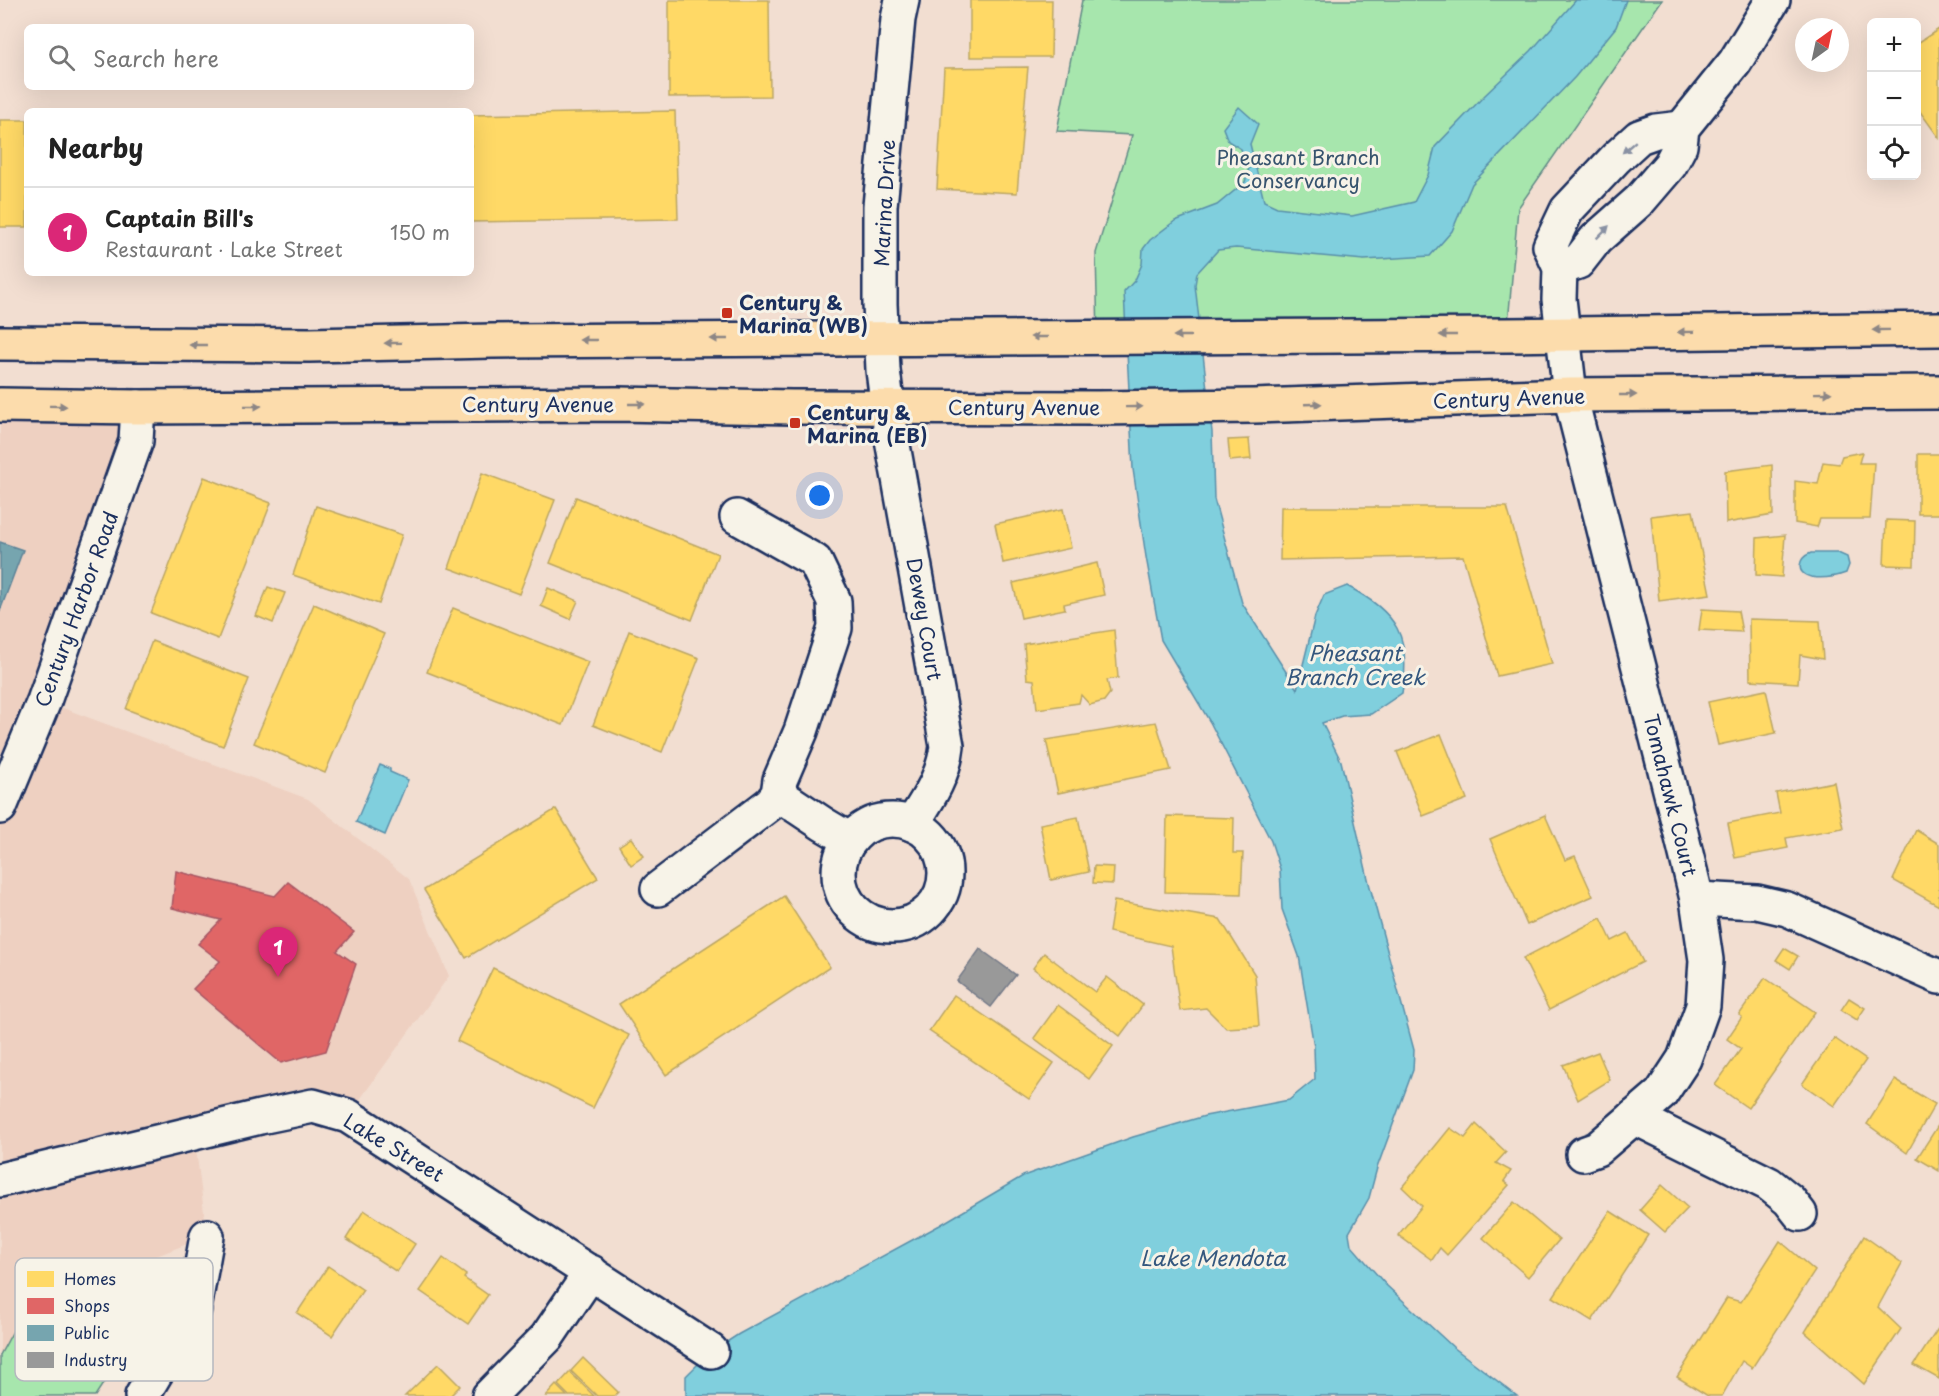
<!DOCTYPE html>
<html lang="en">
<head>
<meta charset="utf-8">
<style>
  :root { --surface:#fff; --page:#f2f2f2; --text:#222; --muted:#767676; --line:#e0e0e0; --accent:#db2777 }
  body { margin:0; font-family:"Playpen Sans",sans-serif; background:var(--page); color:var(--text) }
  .controls { position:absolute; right:18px; top:18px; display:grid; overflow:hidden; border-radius:9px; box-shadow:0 6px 24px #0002 }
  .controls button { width:54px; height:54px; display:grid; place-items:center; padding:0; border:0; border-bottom:2px solid var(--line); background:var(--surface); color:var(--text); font:30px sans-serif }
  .compass { position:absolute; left:1795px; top:18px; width:54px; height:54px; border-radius:50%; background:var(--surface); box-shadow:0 6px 24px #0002; rotate:33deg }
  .you { position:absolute; left:820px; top:496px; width:21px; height:21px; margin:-15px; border:4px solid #fff; border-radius:50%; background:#1a73e8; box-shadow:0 0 0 9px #1a73e833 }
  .badge { display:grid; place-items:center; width:39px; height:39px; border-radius:50%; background:var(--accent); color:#fff; font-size:20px; font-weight:700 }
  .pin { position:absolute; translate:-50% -50px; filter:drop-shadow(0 2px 3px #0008) }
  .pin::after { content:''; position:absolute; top:32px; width:21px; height:18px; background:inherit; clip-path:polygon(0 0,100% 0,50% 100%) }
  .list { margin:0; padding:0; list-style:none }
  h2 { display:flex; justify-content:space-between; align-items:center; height:78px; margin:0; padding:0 24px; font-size:26px }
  h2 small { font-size:20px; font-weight:400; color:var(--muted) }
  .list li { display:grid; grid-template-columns:39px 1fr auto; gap:18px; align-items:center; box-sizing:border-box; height:90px; padding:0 24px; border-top:2px solid var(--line) }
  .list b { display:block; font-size:22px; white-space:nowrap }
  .list p { margin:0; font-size:20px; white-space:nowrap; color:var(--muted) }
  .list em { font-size:20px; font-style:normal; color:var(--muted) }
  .icon { flex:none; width:33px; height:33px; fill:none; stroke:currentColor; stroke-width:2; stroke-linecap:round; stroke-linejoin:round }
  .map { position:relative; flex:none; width:1939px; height:1396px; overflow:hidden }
  .search { position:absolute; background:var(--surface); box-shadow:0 6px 24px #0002; left:24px; top:24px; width:450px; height:66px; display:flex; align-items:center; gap:15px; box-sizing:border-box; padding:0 21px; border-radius:9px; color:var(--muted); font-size:22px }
  .panel { position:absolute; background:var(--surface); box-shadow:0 6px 24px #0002; left:24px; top:108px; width:450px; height:168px; border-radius:9px }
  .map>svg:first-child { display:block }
  .built { fill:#eed0c1 }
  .green { fill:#a7e6ad; stroke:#618a86; stroke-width:1.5 }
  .water { fill:#80cfdd; stroke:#588faa; stroke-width:1.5 }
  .homes { fill:#ffd966; stroke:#bba664; stroke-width:1.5 }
  .shops { fill:#e06666; stroke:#a55664; stroke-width:1.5 }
  .public { fill:#76a5af; stroke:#5b8297; stroke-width:1.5 }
  .industry { fill:#999; stroke:#737987; stroke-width:1.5 }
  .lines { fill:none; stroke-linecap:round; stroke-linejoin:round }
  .minor-casing { stroke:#1b2f5e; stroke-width:38 }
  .major-casing { stroke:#1b2f5e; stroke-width:38 }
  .minor { stroke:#f7f3e8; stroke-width:33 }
  .major { stroke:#fcdcac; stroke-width:33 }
  .oneway { fill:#8991a3 }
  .oneway2 { fill:#8c8685 }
  .poi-dot { fill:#c8321e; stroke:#f7f3e8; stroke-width:2 }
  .labels { text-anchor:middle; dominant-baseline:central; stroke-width:6; stroke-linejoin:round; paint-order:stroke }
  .park-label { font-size:20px; fill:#37546e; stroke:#f7f3e8 }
  .street-label { font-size:20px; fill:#1b2f5e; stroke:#f7f3e8 }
  .poi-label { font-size:20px; font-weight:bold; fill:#1b2f5e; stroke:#f7f3e8; text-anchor:start }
  .water-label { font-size:21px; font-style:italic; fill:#34577e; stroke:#f7f3e8 }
  .key { fill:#f7f3e8; stroke:#b5b8bf; stroke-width:1.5 }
  .key-label { font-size:16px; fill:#1b2f5e }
</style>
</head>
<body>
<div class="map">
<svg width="1939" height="1396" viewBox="0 0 1939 1396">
  <rect width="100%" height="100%" fill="#f2ded1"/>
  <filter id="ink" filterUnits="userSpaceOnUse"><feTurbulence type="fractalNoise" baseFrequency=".0167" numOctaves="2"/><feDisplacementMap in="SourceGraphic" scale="12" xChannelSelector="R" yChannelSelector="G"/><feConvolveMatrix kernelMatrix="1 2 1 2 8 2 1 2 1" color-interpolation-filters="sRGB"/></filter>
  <g filter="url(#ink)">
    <polygon class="built" points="0,405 138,407 44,701 308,799 409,879 449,976 348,1116 194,1133 207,1236 119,1271 19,1320 0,1355"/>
    <g class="green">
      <polygon points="1082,0 1662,0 1518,208 1507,335 1098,337 1096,253 1132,135 1057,131"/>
      <polygon points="119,1271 147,1317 95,1396 0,1396 0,1355 19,1320"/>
    </g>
    <g class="water">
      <path d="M1576,0h50l-10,27 -41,50 -103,107 -20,47 -22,25 -66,4 -128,-12 -18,2 -21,23 -2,12 17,147 2,67 28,104 55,86 18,-73 9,-21 23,-9c50,26 65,51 55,107l-31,21 -29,2 -20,7 19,38 28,122 45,167 -1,20 -36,98 -8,30 -20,35 2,12 35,40 67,62 64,49h-831v-20l22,-22 31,-20 201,-109 83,-49 110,-39 72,-21 84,-16 26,-21 -1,-32 -15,-91 -17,-47 -2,-40 -9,-28 -61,-119 -49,-82 -15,-83 -13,-88 -9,-177 11,-12 7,-16 1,-15 7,-9 25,-19 42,-16 28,-23 4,-14 -8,-19 -13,-8 -5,-13 16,-21 19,17 -8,20 14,57 13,6 75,9 62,-14 14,-27 7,-28 49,-51 47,-45z"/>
      <path d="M1811,553h27l9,4 2,8 -3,8c-11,4 -24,6 -35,4 -16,-4 -13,-19 0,-24z"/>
      <polygon points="380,765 390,769 390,772 408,780 385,835 356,822"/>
    </g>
    <g class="homes">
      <polygon points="669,0 769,0 770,96 669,97"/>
      <polygon points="970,0 1052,0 1051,57 970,57"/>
      <polygon points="1939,29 1939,138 1916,106 1916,44"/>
      <polygon points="1028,67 1017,193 937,189 944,68"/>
      <polygon points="675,111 678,219 471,222 471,115"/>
      <rect x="0" y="120" width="27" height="107"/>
      <polygon points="1249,439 1251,459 1230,461 1228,440"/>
      <polygon points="1862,452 1859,463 1874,463 1870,519 1820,519 1817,527 1795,523 1795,481 1818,484 1823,462 1839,464 1842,456"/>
      <rect x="1918" y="454" width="21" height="60"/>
      <polygon points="1772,465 1773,515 1726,523 1725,471"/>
      <polygon points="482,473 555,500 519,594 449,568"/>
      <polygon points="204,477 271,503 218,639 151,613"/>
      <polygon points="576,497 718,554 692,620 550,563"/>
      <polygon points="316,506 402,535 379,604 293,575"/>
      <polygon points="1281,507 1507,507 1552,664 1497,676 1463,556 1280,560"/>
      <polygon points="1063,509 1071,548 1003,563 995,524"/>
      <polygon points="1693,511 1710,594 1659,601 1651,516"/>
      <polygon points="1886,520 1915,521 1914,566 1884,565"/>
      <polygon points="1785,535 1782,577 1756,575 1757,538"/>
      <polygon points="1097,563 1104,595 1064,604 1065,609 1021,618 1013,583"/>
      <polygon points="268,587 285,593 273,623 256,616"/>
      <polygon points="548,588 578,601 570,619 541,606"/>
      <polygon points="314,604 384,634 325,773 254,743"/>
      <polygon points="453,608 588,662 563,725 427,672"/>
      <polygon points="1702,609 1738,611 1742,632 1699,630"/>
      <polygon points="1749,619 1820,621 1823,659 1800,655 1798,683 1750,680"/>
      <polygon points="1114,630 1118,678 1107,680 1110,693 1104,701 1090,705 1081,695 1079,703 1037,709 1034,680 1027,679 1024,644"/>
      <polygon points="629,631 699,658 662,752 593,725"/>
      <polygon points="152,641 249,679 223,746 126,709"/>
      <polygon points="1766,690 1776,733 1718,745 1708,702"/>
      <polygon points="1156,722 1171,770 1058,793 1046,740"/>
      <polygon points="1441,734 1467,799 1423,816 1397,752"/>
      <polygon points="1834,782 1843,828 1786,838 1788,848 1735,858 1728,823 1780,813 1776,793"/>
      <polygon points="556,809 598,878 466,958 424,890"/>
      <polygon points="1545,815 1565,860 1575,856 1593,896 1527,925 1490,839"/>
      <polygon points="1167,816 1234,818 1233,853 1243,853 1241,894 1165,892"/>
      <polygon points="1078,817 1089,872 1051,880 1040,824"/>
      <polygon points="1916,830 1939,844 1939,906 1893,880"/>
      <polygon points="631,838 644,856 631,865 619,846"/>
      <polygon points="1094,866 1114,867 1113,884 1093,883"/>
      <polygon points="784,896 830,967 666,1075 619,1004"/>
      <polygon points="1114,901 1220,919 1255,975 1259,1026 1226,1028 1206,1008 1180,1011 1171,946 1109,932"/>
      <polygon points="1601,918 1612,941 1628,933 1643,962 1549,1010 1523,958"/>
      <polygon points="1784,948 1798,956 1790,969 1776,960"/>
      <polygon points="1044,953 1095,992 1107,977 1143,1005 1120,1036 1033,968"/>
      <polygon points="493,968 629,1035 593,1108 457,1041"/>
      <polygon points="1765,978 1815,1012 1748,1108 1715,1085 1741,1049 1727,1039 1742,1017 1739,1015"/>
      <polygon points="954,995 1054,1063 1029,1099 929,1031"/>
      <polygon points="1849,998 1865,1008 1857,1020 1841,1010"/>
      <polygon points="1058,1005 1113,1046 1089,1079 1034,1038"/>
      <polygon points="1834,1038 1866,1060 1834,1106 1802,1084"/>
      <polygon points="1598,1052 1610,1080 1578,1100 1563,1065"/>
      <polygon points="1895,1080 1935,1104 1907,1153 1867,1124"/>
      <polygon points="1476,1124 1506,1152 1496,1163 1511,1171 1504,1181 1509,1185 1447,1255 1440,1248 1432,1260 1398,1235 1422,1206 1402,1187 1450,1128 1465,1138"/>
      <polygon points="1939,1124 1939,1171 1917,1158"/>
      <polygon points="1662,1185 1688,1208 1665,1232 1640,1210"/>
      <polygon points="1514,1202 1559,1240 1528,1277 1483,1238"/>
      <polygon points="364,1210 415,1244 397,1272 346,1239"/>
      <polygon points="1610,1211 1648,1235 1592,1321 1553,1297"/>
      <polygon points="1864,1236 1902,1263 1878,1307 1901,1329 1864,1384 1805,1332"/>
      <polygon points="1780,1241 1815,1271 1752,1368 1742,1361 1722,1396 1708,1396 1677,1377 1727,1298 1741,1302"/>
      <polygon points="443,1258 466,1275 464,1278 488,1295 468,1324 420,1291"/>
      <polygon points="328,1266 363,1290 332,1336 297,1313"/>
      <polygon points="1939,1327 1939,1379 1914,1365"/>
      <polygon points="583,1358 618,1392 614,1396 597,1396 571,1371"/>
      <polygon points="438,1364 460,1386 450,1396 405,1396"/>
      <polygon points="570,1372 594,1396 569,1396 558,1385"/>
      <polygon points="556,1385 567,1396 546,1396"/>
    </g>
    <polygon class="shops" points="176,871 275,896 288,882 354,932 337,951 356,964 326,1051 281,1063 193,989 220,961 198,944 221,920 172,908"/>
    <polygon class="public" points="0,542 23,550 0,611"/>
    <polygon class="industry" points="980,949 1016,975 991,1007 957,981"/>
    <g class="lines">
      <defs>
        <g id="minor">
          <path d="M902,0l-4,19 -18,187v98l3,66 8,64 56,312c-3,30 -19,53 -35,78"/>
          <polyline points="1560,268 1578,262 1596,239 1640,200 1670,165 1680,146 1682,128 1735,62 1773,0"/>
          <polyline points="778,794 823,824 850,840"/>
          <polyline points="0,807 44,701 136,441 138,407"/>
          <circle cx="892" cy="873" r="53"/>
          <polyline points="658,889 771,803 778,794 780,780 801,731 835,628 834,601 815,561 737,517"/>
          <polyline points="1697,899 1757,902 1787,909 1939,977"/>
          <polyline points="1634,1117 1769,1184 1789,1200 1800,1214"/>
          <polyline points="1583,1154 1597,1149 1661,1094 1684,1059 1703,1006 1706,960 1697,899 1678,821 1570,395 1559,299 1560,268 1550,246 1567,210 1616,158 1639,137 1656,131 1682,128"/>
          <polyline points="0,1180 260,1117 313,1106 348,1116 711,1351"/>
          <polyline points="142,1396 194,1309 207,1236"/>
          <polyline points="489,1396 547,1337 591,1272"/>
        </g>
        <g id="major">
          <polyline points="0,343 309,345 492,341 1507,335 1939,329"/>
          <polyline points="0,405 138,407 617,404 792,407 1098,408 1254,406 1570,395 1939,392"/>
        </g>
      </defs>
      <use href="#minor" class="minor-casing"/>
      <use href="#major" class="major-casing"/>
      <use href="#minor" class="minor"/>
      <use href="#major" class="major"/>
    </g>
    <defs><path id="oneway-solid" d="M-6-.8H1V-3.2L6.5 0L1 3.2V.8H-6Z" transform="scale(1.5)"/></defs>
    <g class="oneway">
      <use href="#oneway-solid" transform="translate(1629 147) rotate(139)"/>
      <use href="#oneway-solid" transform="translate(1603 232) rotate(-45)"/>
    </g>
    <g class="oneway2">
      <use href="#oneway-solid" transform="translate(1881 330) rotate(179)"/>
      <use href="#oneway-solid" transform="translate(1686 332) rotate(179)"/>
      <use href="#oneway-solid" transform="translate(1448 335) rotate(180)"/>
      <use href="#oneway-solid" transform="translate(1182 336) rotate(180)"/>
      <use href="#oneway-solid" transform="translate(1039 337) rotate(-180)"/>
      <use href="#oneway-solid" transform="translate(719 339) rotate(180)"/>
      <use href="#oneway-solid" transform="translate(588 340) rotate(180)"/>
      <use href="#oneway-solid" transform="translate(393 343) rotate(179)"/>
      <use href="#oneway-solid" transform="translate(198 345) rotate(-180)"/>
      <use href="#oneway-solid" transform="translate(1823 393) rotate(-1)"/>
      <use href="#oneway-solid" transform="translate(1628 395)"/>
      <use href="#oneway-solid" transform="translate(637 404)"/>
      <use href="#oneway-solid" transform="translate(1313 404) rotate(-2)"/>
      <use href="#oneway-solid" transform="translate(58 406) rotate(1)"/>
      <use href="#oneway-solid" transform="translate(253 406)"/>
      <use href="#oneway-solid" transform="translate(1134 407) rotate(-1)"/>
    </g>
  </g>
  <g class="poi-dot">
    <rect x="721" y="307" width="12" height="12" rx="3"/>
    <rect x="789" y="417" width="12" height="12" rx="3"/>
  </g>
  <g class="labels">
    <g class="park-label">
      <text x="1298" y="157">Pheasant Branch<tspan x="1298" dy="23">Conservancy</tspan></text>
    </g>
    <g class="street-label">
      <text transform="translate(884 203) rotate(-87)">Marina Drive</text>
      <text transform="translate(1509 398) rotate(-2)">Century Avenue</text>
      <text x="538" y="404">Century Avenue</text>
      <text x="1024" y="407">Century Avenue</text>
      <text transform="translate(76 609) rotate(-70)">Century Harbor Road</text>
      <text transform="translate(925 619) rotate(80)">Dewey Court</text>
      <text transform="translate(1671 795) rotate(76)">Tomahawk Court</text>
      <text transform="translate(394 1147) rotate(31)">Lake Street</text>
    </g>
    <g class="poi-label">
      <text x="739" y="302">Century &amp;<tspan x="739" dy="23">Marina (WB)</tspan></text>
      <text x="807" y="412">Century &amp;<tspan x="807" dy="23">Marina (EB)</tspan></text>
    </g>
    <g class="water-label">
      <text x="1355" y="652">Pheasant<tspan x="1355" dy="24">Branch Creek</tspan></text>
      <text x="1213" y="1257">Lake Mendota</text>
    </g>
  </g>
  <rect x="15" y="1258" width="198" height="123" rx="9" class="key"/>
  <rect x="27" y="1271" width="27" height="16" fill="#ffd966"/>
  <rect x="27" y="1298" width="27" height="16" fill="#e06666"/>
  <rect x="27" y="1325" width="27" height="16" fill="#76a5af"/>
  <rect x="27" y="1352" width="27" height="16" fill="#999"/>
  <g class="key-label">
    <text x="64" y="1285">Homes</text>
    <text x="64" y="1312">Shops</text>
    <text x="64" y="1339">Public</text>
    <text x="64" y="1366">Industry</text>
  </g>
</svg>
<div class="controls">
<button>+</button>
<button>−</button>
<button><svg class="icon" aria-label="locate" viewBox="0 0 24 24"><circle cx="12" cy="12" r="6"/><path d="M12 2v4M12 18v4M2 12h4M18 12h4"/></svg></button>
</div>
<svg class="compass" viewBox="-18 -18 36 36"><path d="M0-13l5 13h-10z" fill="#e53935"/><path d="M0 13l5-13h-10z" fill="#767676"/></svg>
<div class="you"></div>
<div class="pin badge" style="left:278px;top:977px">1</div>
<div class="search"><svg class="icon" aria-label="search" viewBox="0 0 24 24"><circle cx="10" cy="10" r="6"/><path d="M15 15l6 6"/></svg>Search here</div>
<section class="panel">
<h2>Nearby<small></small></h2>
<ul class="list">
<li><span class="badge">1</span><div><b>Captain Bill's</b><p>Restaurant · Lake Street</p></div><em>150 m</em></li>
</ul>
</section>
</div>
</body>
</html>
